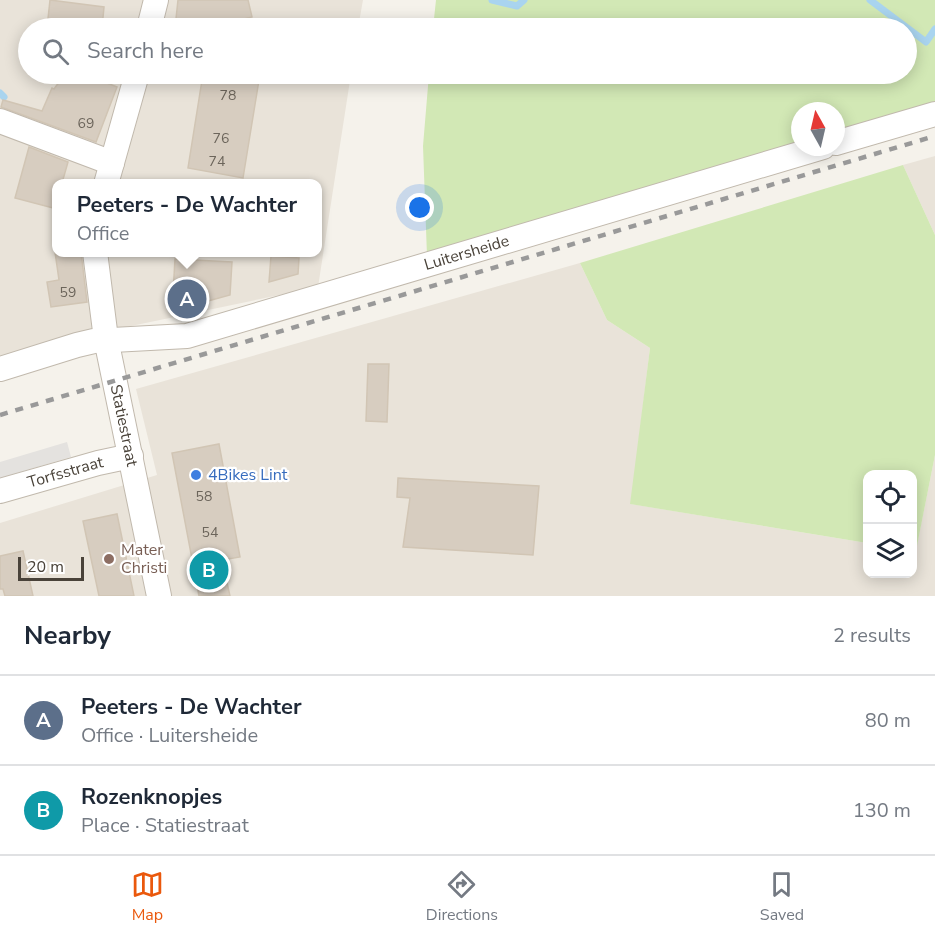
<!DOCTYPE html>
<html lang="en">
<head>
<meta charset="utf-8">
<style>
  :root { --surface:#fff; --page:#f6f6f7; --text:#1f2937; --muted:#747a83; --line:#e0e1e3; --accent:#ea580c }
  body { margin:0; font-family:"Nunito Sans",sans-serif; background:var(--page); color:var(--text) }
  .controls { position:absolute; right:18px; bottom:18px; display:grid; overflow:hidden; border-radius:12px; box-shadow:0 3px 15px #0003 }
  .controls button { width:54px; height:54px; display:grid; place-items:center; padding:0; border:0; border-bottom:2px solid var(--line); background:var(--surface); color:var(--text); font:30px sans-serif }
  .compass { position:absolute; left:791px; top:102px; width:54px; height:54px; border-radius:50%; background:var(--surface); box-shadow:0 3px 15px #0003; rotate:352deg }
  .scale { position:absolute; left:18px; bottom:15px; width:66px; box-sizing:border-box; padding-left:6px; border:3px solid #494239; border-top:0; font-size:16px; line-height:21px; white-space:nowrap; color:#494239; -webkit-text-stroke:4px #fff; paint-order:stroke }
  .you { position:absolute; left:420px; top:208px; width:21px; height:21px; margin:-15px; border:4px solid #fff; border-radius:50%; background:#1a73e8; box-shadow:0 0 0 9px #1a73e833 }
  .badge { display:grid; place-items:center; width:39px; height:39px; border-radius:50%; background:var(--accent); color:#fff; font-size:20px; font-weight:700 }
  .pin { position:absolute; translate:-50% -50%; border:3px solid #fff; box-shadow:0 2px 6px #0006 }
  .popup { position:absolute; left:52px; top:179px; width:270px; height:78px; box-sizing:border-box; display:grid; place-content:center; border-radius:12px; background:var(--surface); filter:drop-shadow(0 2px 4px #0005); font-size:20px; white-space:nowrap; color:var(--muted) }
  .popup b { font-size:22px; color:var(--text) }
  .popup::after { content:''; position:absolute; left:50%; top:100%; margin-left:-12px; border:12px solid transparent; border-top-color:var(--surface) }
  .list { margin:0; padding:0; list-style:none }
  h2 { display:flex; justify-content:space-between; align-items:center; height:78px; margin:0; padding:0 24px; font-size:26px }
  h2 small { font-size:20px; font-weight:400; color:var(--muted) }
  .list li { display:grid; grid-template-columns:39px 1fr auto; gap:18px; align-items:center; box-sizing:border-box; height:90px; padding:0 24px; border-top:2px solid var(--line) }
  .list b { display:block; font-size:22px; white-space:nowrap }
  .list p { margin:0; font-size:20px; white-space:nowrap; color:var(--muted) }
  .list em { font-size:20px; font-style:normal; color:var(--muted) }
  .icon { flex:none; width:33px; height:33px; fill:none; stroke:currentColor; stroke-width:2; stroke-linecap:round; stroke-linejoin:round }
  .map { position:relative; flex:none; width:935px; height:596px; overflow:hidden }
  .search { position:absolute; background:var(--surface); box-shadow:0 3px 15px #0003; left:18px; right:18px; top:18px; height:66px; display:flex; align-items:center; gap:15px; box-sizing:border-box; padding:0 21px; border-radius:33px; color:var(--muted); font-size:22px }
  .sheet { height:258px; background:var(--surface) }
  nav { display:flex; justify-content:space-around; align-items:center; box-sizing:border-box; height:84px; border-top:2px solid var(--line); background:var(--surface); font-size:16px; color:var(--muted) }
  nav a { display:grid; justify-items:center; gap:3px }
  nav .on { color:var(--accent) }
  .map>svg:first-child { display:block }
  .residential { fill:#e9e3d9; fill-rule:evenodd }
  .green { fill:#d2e8b5 }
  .parking { fill:#e4e2df }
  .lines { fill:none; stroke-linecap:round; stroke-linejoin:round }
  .stream { stroke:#a9d4ef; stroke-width:7 }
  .building { fill:#d7cdc0; stroke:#d1c5b4; stroke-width:1.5 }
  .minor-casing { stroke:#c1b9ad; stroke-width:26 }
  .minor { stroke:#fff; stroke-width:24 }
  .rail { stroke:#999; stroke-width:4.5; stroke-dasharray:8 8; stroke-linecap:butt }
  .shop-dot { fill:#3f7fe0; stroke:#fff; stroke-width:2 }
  .education-dot { fill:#8d6e63; stroke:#fff; stroke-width:2 }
  .labels { text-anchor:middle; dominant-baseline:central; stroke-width:4.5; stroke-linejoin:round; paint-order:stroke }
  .number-label { font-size:14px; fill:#6c655b }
  .street-label { font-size:16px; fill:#494239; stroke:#fff }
  .shop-label { font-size:16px; fill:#366cbe; stroke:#fff; text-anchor:start }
  .education-label { font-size:16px; fill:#785e54; stroke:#fff; text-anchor:start }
</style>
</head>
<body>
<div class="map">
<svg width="935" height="596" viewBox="0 0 935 596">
  <rect width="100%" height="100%" fill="#f5f2eb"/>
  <g class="residential">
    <path d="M0,0h363l-5,28h-330v46h323l-33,213 -211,44 -107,35zM57,184h261v68h-261z"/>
    <polygon points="935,156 935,235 903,165"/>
    <polygon points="580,263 607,320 650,348 631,504 867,543 868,574 912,574 913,550 916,550 935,455 935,596 0,596 0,523 157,475 136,389"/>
  </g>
  <g class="green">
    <polygon points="436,0 935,0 935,107 836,137 836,111 800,111 800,147 427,256 423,146 429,74 906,74 906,28 433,28"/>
    <polygon points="903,165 935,235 935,455 916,551 913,550 912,475 868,475 867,543 630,504 650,348 607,320 580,263"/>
  </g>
  <polygon class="parking" points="67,442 71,457 0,478 0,462"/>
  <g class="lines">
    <g class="stream">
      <polyline points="492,0 517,6 524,0"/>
      <polyline points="870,0 926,42 935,29"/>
      <polyline points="0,93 4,97"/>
    </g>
  </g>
  <g class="building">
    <polygon points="50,0 104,7 102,28 47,28"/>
    <polygon points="178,0 248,0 252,17 239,20 240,28 175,28"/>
    <polygon points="65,74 84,74 117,87 96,142 1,107 3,100 42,111 52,88 54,89"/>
    <polygon points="203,74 260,74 243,178 188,168"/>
    <polygon points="29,147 68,162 62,183 57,183 57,209 15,198"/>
    <polygon points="55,252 81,252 87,302 51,307 47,282 59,280"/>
    <polygon points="271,256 299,258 298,274 269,282"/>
    <polygon points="175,259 232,262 230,295 172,311"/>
    <polygon points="368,364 389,364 387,422 366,421"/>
    <polygon points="219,444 240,557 222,560 230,596 199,596 172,453"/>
    <polygon points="398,478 539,486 533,555 403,547 410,498 397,497"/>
    <polygon points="117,514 134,596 99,596 83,521"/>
    <polygon points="23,551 33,596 5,596 3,589 0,589 0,556"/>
  </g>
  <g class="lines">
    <defs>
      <g id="minor">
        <polyline points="149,28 156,0"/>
        <polyline points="0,121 112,163"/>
        <polyline points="836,143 935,114"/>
        <polyline points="106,184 137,74"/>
        <path id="s1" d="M95,252l11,87 53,257"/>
        <path id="s2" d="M0,369l77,-24 17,-4 93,-5 636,-189"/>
        <path id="s3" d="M0,491l98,-28 33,-7"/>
      </g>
    </defs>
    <use href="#minor" class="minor-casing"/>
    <use href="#minor" class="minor"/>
    <polyline class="rail" points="0,415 935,136"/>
  </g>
  <circle class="shop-dot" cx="196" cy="475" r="6"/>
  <circle class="education-dot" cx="109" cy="559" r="6"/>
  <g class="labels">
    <g class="number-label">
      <text x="228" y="95">78</text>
      <text x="86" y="123">69</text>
      <text x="221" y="138">76</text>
      <text x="217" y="161">74</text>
      <text x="68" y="292">59</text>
      <text x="204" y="496">58</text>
      <text x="210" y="532">54</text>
    </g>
    <g class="street-label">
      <text stroke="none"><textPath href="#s2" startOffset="483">Luitersheide</textPath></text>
      <text stroke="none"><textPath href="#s1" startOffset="176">Statiestraat</textPath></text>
      <text stroke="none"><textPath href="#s3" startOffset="68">Torfsstraat</textPath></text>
    </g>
    <g class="shop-label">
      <text x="208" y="475">4Bikes Lint</text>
    </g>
    <g class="education-label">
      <text x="121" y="550">Mater<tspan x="121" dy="18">Christi</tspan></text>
    </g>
  </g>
</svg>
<div class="controls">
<button><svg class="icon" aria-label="locate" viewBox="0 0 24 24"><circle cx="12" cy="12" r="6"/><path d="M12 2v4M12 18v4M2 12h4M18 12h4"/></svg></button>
<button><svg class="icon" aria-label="layers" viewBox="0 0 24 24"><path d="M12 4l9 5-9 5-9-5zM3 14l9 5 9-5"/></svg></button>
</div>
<svg class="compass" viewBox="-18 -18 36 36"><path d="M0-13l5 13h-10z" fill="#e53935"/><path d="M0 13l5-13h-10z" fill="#747a83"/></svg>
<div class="scale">20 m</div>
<div class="you"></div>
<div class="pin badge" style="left:187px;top:299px;background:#5c6f8a">A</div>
<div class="popup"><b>Peeters - De Wachter</b>Office</div>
<div class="pin badge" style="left:209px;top:570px;background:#0f9aa8">B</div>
<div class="search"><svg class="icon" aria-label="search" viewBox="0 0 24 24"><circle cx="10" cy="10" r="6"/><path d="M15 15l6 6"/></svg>Search here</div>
</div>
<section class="sheet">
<h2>Nearby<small>2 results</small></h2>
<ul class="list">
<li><span class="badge" style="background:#5c6f8a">A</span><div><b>Peeters - De Wachter</b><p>Office · Luitersheide</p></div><em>80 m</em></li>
<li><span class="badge" style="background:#0f9aa8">B</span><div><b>Rozenknopjes</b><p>Place · Statiestraat</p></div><em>130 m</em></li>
</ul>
</section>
<nav>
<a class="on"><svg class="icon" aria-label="map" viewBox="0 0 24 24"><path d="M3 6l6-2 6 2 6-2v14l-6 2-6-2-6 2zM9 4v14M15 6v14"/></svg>Map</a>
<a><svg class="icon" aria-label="directions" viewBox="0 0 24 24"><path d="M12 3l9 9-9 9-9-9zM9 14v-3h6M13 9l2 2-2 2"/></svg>Directions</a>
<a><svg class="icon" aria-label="saved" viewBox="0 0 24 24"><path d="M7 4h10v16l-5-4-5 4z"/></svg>Saved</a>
</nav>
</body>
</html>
